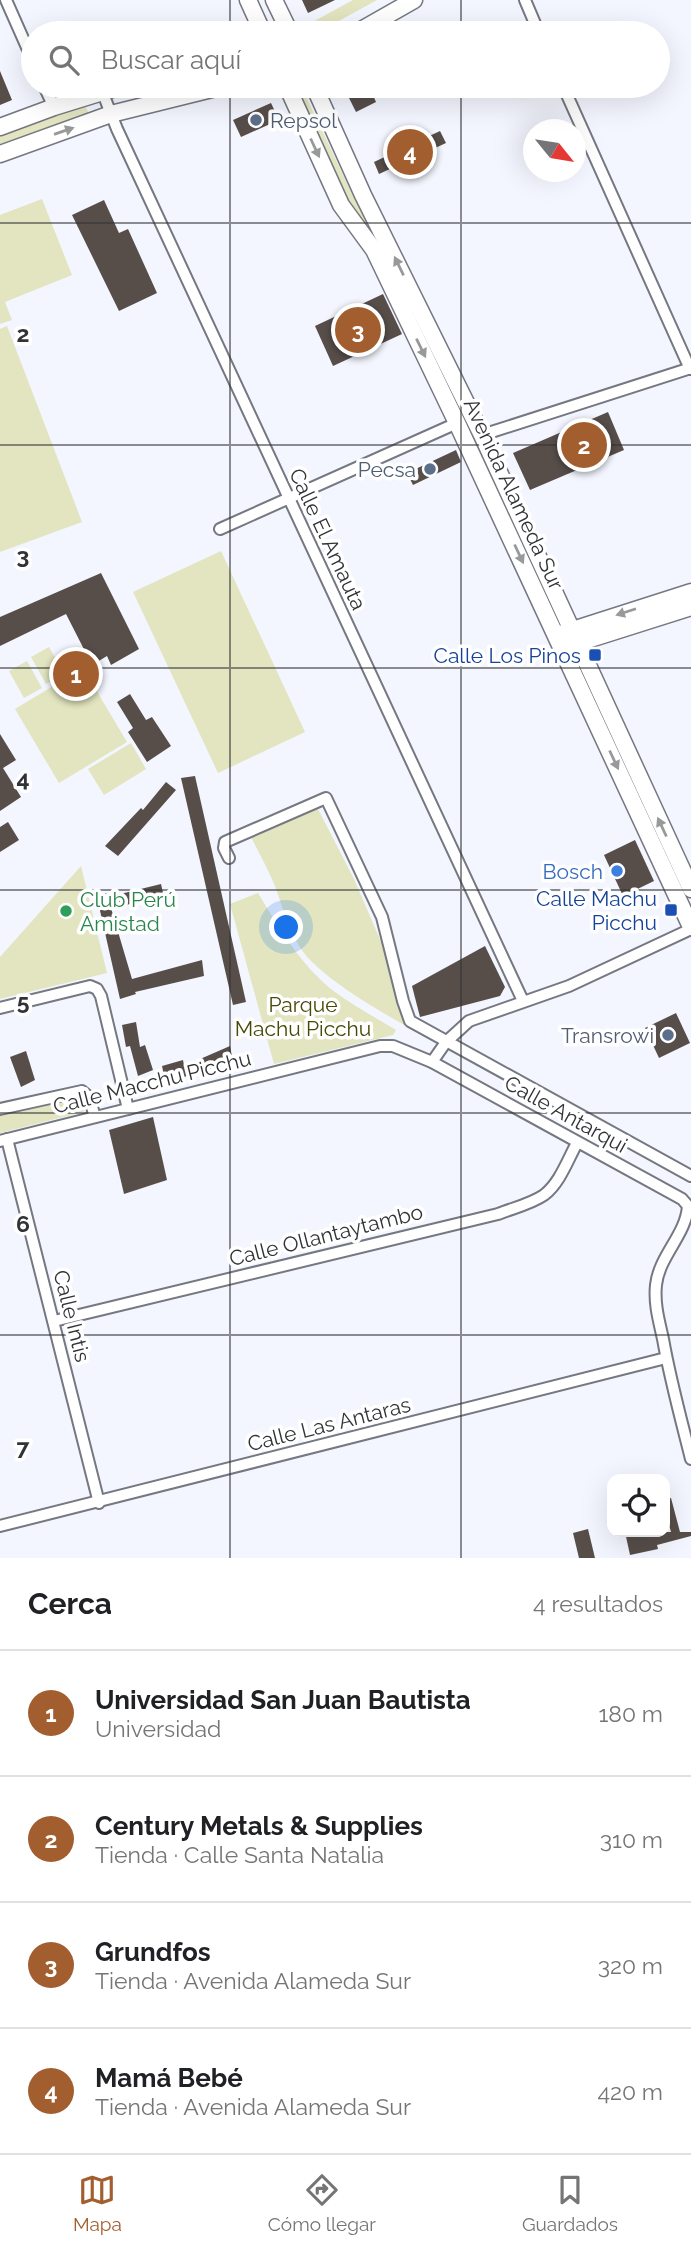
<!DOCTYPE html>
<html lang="es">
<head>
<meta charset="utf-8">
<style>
  :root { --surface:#fff; --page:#f2f2f2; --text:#202124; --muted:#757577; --line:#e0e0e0; --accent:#a25e2e }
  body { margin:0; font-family:Raleway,sans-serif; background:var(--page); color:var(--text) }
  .controls { position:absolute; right:21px; bottom:21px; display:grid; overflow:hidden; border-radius:14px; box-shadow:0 7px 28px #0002 }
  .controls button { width:63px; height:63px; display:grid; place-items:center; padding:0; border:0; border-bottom:2px solid var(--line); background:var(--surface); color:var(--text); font:35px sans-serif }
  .compass { position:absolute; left:523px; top:119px; width:63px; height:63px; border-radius:50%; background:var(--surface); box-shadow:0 7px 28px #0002; rotate:120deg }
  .you { position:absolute; left:287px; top:928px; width:24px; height:24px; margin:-18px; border:5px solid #fff; border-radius:50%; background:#1a73e8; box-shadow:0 0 0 10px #1a73e833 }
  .badge { display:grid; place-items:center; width:46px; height:46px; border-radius:50%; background:var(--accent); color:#fff; font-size:23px; font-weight:700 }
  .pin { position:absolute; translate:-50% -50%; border:4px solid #fff; box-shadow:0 2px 7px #0006 }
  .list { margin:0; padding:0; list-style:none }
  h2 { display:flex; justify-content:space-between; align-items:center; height:91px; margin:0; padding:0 28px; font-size:30px }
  h2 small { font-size:23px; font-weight:400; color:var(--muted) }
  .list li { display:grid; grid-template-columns:46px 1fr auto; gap:21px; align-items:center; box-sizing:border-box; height:126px; padding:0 28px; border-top:2px solid var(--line) }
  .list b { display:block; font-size:26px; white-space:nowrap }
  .list p { margin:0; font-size:23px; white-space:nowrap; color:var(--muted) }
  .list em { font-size:23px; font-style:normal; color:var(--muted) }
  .icon { flex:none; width:38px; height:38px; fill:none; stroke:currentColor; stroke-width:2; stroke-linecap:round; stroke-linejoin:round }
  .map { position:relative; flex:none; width:691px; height:1558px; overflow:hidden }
  .search { position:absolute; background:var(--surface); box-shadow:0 7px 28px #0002; left:21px; right:21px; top:21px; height:77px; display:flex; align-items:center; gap:18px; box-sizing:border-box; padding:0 24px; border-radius:38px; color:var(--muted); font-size:26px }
  .sheet { height:595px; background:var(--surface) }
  nav { display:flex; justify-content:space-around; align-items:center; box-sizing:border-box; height:98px; border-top:2px solid var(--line); background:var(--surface); font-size:19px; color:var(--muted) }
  nav a { display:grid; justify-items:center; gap:4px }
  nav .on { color:var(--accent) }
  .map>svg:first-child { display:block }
  .green { fill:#e2e5bf }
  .building { fill:#574e4a }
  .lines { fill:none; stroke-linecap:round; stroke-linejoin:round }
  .street-casing { stroke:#757881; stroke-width:14 }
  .secondary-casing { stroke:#757881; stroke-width:19 }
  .street { stroke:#fff; stroke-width:10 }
  .secondary { stroke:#fff; stroke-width:16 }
  .oneway { fill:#98999b }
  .grid { fill:none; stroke:#323337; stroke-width:2; stroke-opacity:0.55 }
  .service-dot { fill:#5c6f8a; stroke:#fff; stroke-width:2.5 }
  .transit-dot { fill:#1a4fb4; stroke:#fff; stroke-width:2.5 }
  .shop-dot { fill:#3f7fe0; stroke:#fff; stroke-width:2.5 }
  .leisure-dot { fill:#2e9e5b; stroke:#fff; stroke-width:2.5 }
  .labels { text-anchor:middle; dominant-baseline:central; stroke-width:7; stroke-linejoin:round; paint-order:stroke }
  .service-label { font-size:21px; fill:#4e5e75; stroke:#fff; text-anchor:end }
  .street-label { font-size:21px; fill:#323337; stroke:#fff }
  .transit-label { font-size:21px; fill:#164399; stroke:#fff; text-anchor:end }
  .shop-label { font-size:21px; fill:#366cbe; stroke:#fff; text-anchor:end }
  .leisure-label { font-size:21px; fill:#27864d; stroke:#fff; text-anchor:start }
  .park-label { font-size:21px; fill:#474907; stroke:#fff }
  .grid-label { font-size:23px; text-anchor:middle; font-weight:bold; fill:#323337; stroke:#fff; stroke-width:7; stroke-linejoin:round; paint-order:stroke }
</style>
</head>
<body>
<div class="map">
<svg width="691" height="1558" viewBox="0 0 691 1558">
  <rect width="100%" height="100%" fill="#f3f6fe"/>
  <g class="green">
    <polygon points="353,0 377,0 317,33 311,33 307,25"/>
    <polygon points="145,86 190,86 136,101 132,90"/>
    <polygon points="294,86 301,86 353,196 386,240 560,618 555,620 346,201"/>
    <polygon points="85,104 89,115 0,146 0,134"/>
    <polygon points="42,199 72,275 5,302 12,320 0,324 0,215"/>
    <polygon points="7,326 82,522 0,552 0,329"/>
    <polygon points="221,551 305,732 218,773 133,592"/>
    <polygon points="49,647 64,674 46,684 31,657"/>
    <polygon points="27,661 42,688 24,698 9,671"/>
    <polygon points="83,668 127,742 59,783 15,709"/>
    <polygon points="131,743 146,769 104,795 88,769"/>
    <path d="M317,807l37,72 31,72 19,63v11c-32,-19 -67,-38 -94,-65 -19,-20 -26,-49 -35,-74 -7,-17 -16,-33 -24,-49z"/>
    <polygon points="81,866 107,973 0,999 0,957"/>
    <path d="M258,893c21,35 44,74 77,99 19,14 41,26 61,38l-3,5 -119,29 -44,-160z"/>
    <polygon points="76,1096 86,1102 86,1109 83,1112 0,1133 0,1113"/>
  </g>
  <g class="building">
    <polygon points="302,0 335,0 308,13"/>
    <polygon points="0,71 12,100 0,105"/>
    <polygon points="338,86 369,86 376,102 356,112 348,96 344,97"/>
    <polygon points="271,103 279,120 241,137 233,120"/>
    <polygon points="440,131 446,143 379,174 374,162"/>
    <polygon points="104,200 119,233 128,229 157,293 119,311 72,215"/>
    <polygon points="383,294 402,334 333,366 315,326"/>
    <polygon points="608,412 624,450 530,490 513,453"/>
    <polygon points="456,450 461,462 413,485 407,473"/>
    <polygon points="101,573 139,649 111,665 107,656 92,665 66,614 0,646 0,617"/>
    <polygon points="130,694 146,720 152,717 171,746 147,762 128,732 133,728 117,702"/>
    <polygon points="0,734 16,760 3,768 21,797 0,811"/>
    <polygon points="195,776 246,1002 233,1005 181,778"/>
    <polygon points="166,782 176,790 118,856 105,846 141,808 143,810"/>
    <polygon points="8,822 19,840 0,852 0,827"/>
    <polygon points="635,840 654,881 623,896 604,855"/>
    <polygon points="161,884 164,897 111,908 132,979 202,960 204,976 135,992 136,994 120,999 96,893 106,893 108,897"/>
    <polygon points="485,946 505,987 500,996 420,1017 412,986"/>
    <polygon points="676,1013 690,1043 659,1058 645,1028"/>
    <polygon points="136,1022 140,1047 145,1045 153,1070 138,1076 130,1046 126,1047 122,1025"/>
    <polygon points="230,1046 233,1062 184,1077 165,1080 162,1066 183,1060 184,1066"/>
    <polygon points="26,1051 35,1080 21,1087 10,1057"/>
    <polygon points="153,1117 167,1180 124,1194 109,1130"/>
    <polygon points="671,1498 680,1532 691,1532 691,1536 657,1545 658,1549 630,1555 625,1532 671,1532 665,1509 665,1500"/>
    <polygon points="588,1529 595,1558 579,1558 573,1533"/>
  </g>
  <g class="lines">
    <defs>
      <g id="street">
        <polyline points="6,0 33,61"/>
        <polyline points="525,0 539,33"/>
        <polyline points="44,86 54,107"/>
        <polyline points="563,86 690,369"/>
        <polyline points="102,91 117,129 523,1001"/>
        <polyline points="482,435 691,368"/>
        <polyline points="220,529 457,423"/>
        <polyline points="229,858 224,848 225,842 326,798 382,917 403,1001 410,1021 691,1176"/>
        <polyline points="0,1008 90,986 97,989 101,996 128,1109"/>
        <polyline points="432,1062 446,1042 469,1021 569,986 691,929"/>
        <polyline points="0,1109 82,1091 89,1097 95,1117"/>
        <polyline points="7,1139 99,1503"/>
        <path d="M0,1141l380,-95h13l39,16 250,137 6,7c-2,29 -29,50 -32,79 -2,19 3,36 7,54 7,40 18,80 28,120"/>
        <path d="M54,1321l444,-107c15,-6 33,-10 46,-19 16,-12 24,-36 33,-52"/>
        <polyline points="0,1526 666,1358"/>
      </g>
      <g id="secondary">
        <polyline points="248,0 263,33"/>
        <polyline points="274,0 290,33"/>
        <polyline points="356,33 414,0"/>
        <polyline points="287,86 341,205 374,250 457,423 691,927"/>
        <polyline points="314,86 363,195 482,435 691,889"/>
        <polyline points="0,127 54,107 122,86"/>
        <polyline points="0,154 111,114 224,86"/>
        <polyline points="563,633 691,592"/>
        <polyline points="568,646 691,607"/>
      </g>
    </defs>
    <use href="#street" class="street-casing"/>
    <use href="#secondary" class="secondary-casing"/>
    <use href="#street" class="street"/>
    <use href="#secondary" class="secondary"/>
  </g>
  <defs><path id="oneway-solid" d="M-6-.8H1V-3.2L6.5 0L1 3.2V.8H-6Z" transform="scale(1.75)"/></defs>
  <g class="oneway">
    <use href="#oneway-solid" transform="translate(64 131) rotate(-19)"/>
    <use href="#oneway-solid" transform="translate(315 148) rotate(65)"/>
    <use href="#oneway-solid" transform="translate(399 266) rotate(-116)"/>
    <use href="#oneway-solid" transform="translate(421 348) rotate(64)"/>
    <use href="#oneway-solid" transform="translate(519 554) rotate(65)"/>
    <use href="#oneway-solid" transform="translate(626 612) rotate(162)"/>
    <use href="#oneway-solid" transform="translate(614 760) rotate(65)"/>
    <use href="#oneway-solid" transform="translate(662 827) rotate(-115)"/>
  </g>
  <path class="grid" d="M230,0v33M461,0v33M230,86v1472M461,86v1472M0,223h691M0,445h691M0,668h691M0,890h691M0,1113h691M0,1335h691"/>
  <g class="service-dot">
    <circle cx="256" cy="120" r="7"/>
    <circle cx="430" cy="469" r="7"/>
    <circle cx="668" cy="1035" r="7"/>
  </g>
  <g class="transit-dot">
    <rect x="588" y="648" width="14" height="14" rx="3.5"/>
    <rect x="664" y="903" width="14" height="14" rx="3.5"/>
  </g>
  <circle class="shop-dot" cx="617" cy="871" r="7"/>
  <circle class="leisure-dot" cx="66" cy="911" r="7"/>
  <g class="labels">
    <g class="service-label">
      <text x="270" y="120" text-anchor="start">Repsol</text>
      <text x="416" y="469">Pecsa</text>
      <text x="654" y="1035">Transrowi</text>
    </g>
    <g class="street-label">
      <text transform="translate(514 494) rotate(65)">Avenida Alameda Sur</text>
      <text transform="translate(328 539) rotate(65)">Calle El Amauta</text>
      <text transform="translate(152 1082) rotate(-14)">Calle Macchu Picchu</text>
      <text transform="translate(566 1114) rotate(29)">Calle Antarqui</text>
      <text transform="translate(326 1235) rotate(-14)">Calle Ollantaytambo</text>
      <text transform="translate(72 1316) rotate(76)">Calle Intis</text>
      <text transform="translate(329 1424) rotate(-14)">Calle Las Antaras</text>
    </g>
    <g class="transit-label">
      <text x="581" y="655">Calle Los Pinos</text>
      <text x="657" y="898">Calle Machu<tspan x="657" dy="24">Picchu</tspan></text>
    </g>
    <g class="shop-label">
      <text x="603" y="871">Bosch</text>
    </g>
    <g class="leisure-label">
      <text x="80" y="899">Club Perú<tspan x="80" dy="24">Amistad</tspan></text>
    </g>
    <g class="park-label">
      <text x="303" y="1004">Parque<tspan x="303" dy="24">Machu Picchu</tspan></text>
    </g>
  </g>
  <g class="grid-label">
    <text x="23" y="342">2</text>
    <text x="23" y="564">3</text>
    <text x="23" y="787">4</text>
    <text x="23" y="1010">5</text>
    <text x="23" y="1232">6</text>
    <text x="23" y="1455">7</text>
  </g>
</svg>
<div class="controls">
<button><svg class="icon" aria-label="locate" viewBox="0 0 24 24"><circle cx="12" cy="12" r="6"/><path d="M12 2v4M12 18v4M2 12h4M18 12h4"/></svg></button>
</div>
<svg class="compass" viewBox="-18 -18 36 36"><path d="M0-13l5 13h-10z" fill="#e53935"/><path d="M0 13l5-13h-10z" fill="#757577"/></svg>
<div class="you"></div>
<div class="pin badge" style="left:76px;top:674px">1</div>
<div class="pin badge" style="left:584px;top:445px">2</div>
<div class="pin badge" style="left:358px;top:330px">3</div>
<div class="pin badge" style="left:410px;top:152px">4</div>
<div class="search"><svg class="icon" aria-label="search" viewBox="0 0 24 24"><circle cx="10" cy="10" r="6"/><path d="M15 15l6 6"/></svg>Buscar aquí</div>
</div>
<section class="sheet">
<h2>Cerca<small>4 resultados</small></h2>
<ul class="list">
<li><span class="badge">1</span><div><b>Universidad San Juan Bautista</b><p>Universidad</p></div><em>180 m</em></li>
<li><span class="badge">2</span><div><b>Century Metals &amp; Supplies</b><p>Tienda · Calle Santa Natalia</p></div><em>310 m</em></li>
<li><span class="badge">3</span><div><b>Grundfos</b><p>Tienda · Avenida Alameda Sur</p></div><em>320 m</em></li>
<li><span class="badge">4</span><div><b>Mamá Bebé</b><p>Tienda · Avenida Alameda Sur</p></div><em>420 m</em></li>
</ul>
</section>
<nav>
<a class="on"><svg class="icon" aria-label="map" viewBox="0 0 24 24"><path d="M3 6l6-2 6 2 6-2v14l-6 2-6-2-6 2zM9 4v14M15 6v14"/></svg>Mapa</a>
<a><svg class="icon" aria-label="directions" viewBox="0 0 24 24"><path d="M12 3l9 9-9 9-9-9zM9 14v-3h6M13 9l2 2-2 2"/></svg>Cómo llegar</a>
<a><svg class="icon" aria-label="saved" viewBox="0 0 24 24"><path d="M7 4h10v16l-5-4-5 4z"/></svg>Guardados</a>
</nav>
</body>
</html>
